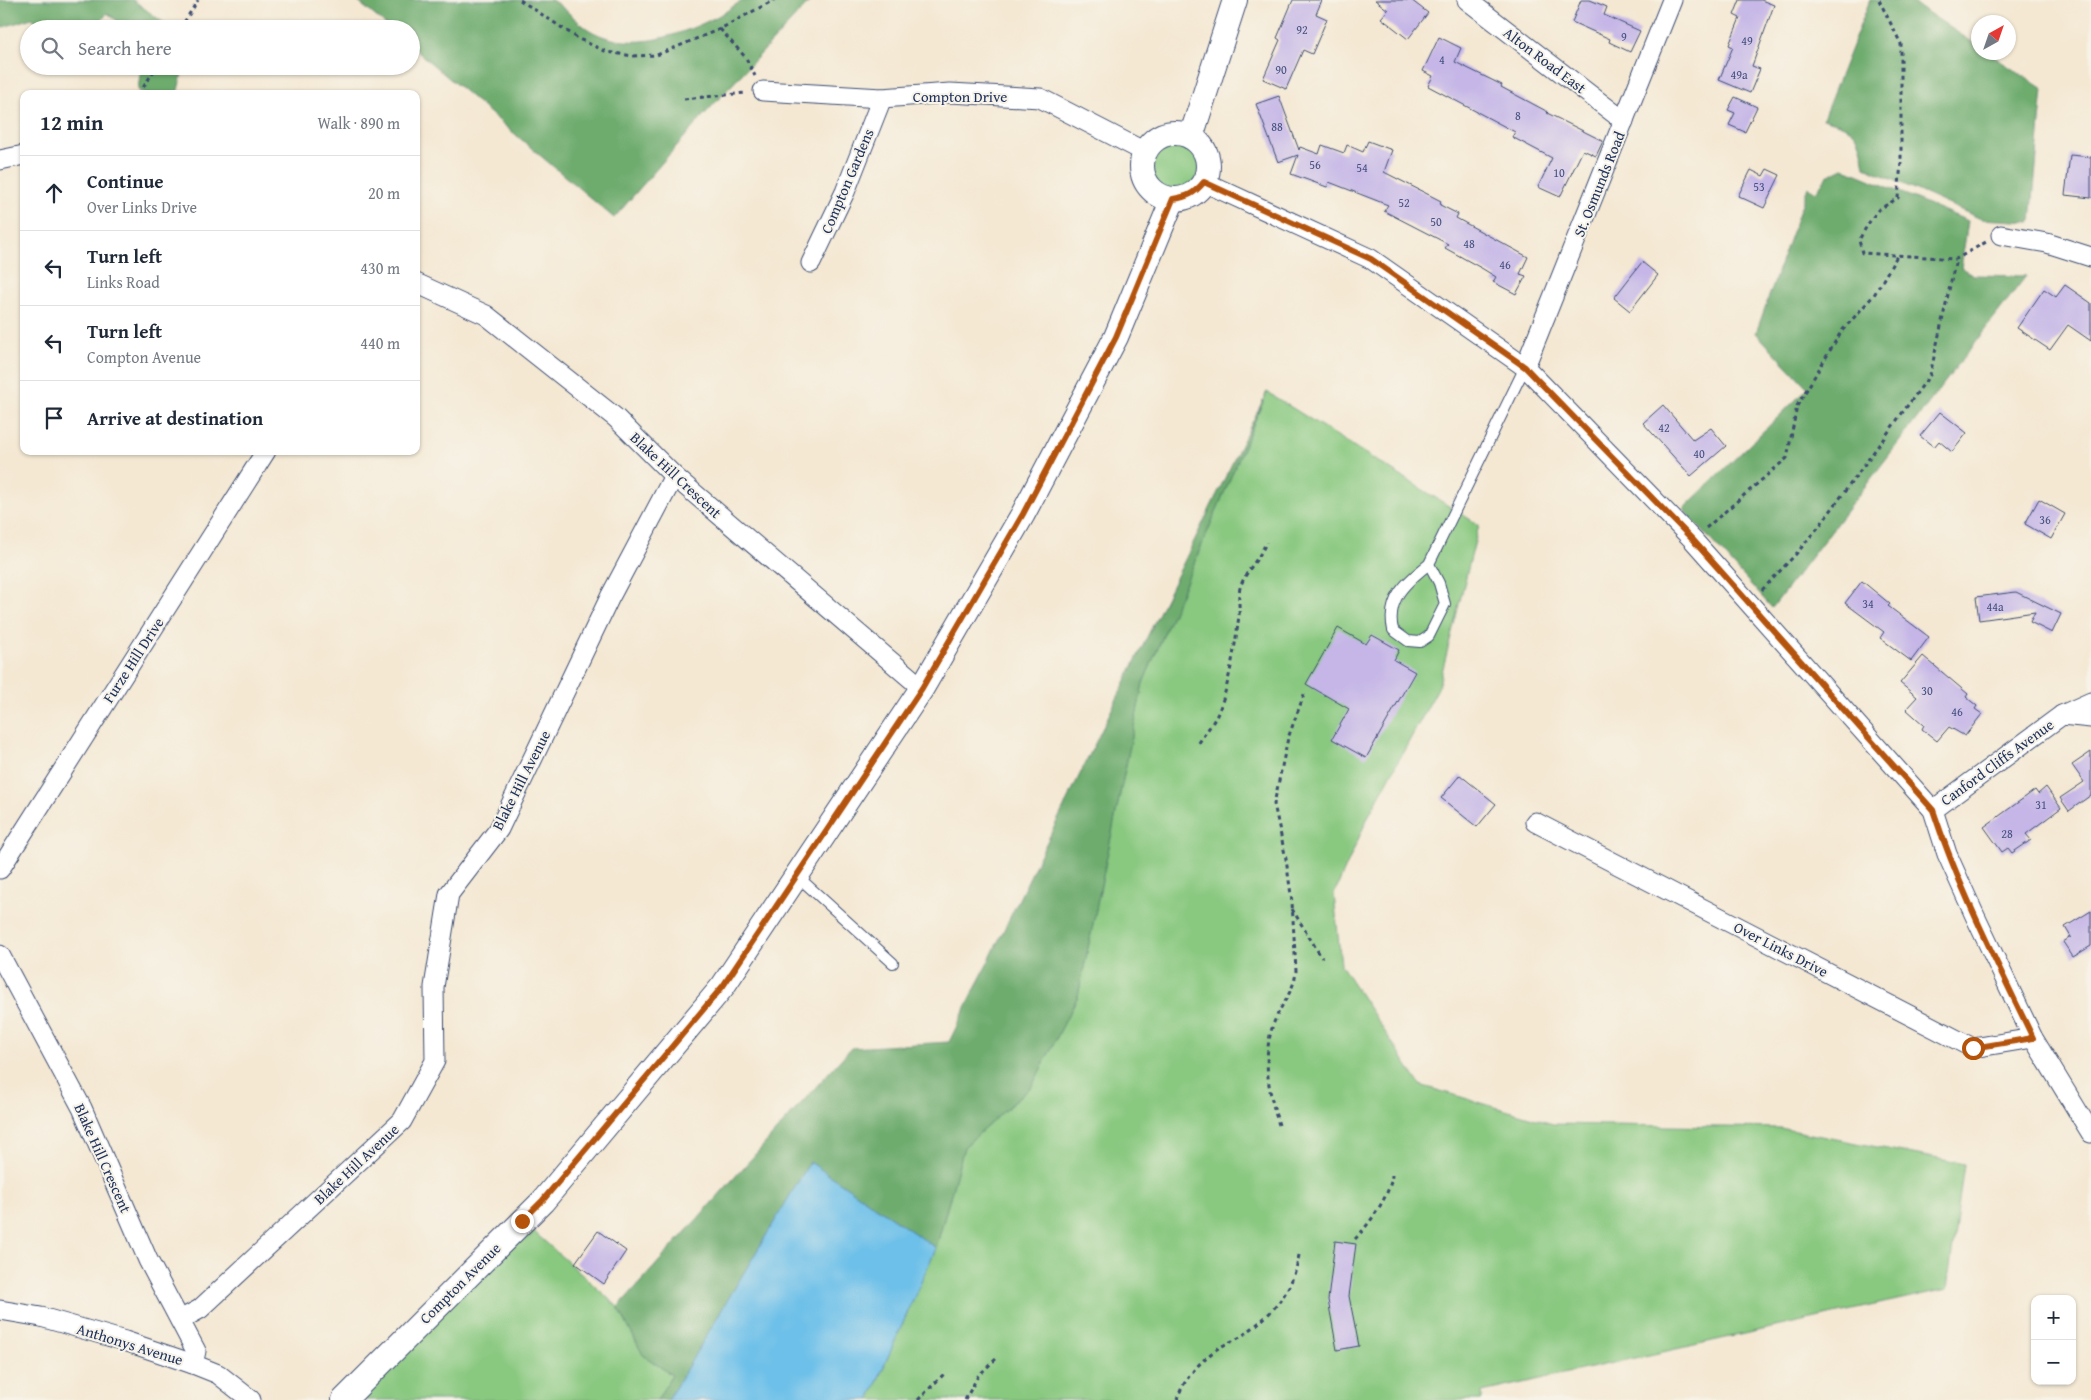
<!DOCTYPE html>
<html lang="en">
<head>
<meta charset="utf-8">
<style>
  :root { --surface:#fff; --page:#f2f2f3; --text:#1f2937; --muted:#747a83; --line:#e0e1e3 }
  body { margin:0; font-family:"Gentium Book Plus",serif; background:var(--page); color:var(--text) }
  .controls { position:absolute; right:15px; bottom:15px; display:grid; overflow:hidden; border-radius:10px; box-shadow:0 1px 4px #0004 }
  .controls button { width:45px; height:45px; display:grid; place-items:center; padding:0; border:0; border-bottom:1px solid var(--line); background:var(--surface); color:var(--text); font:25px sans-serif }
  .compass { position:absolute; left:1971px; top:15px; width:45px; height:45px; border-radius:50%; background:var(--surface); box-shadow:0 1px 4px #0004; rotate:40deg }
  .stop { position:absolute; width:15px; height:15px; margin:-11px; border:4px solid #b45309; border-radius:50%; background:#fff }
  .stop.end { background:#b45309; border-color:#fff; box-shadow:0 1px 5px #0008 }
  .list { margin:0; padding:0; list-style:none }
  h2 { display:flex; justify-content:space-between; align-items:center; height:65px; margin:0; padding:0 20px; font-size:21px }
  h2 small { font-size:16px; font-weight:400; color:var(--muted) }
  .list li { display:grid; grid-template-columns:32px 1fr auto; gap:15px; align-items:center; box-sizing:border-box; height:75px; padding:0 20px; border-top:1px solid var(--line) }
  .list b { display:block; font-size:19px; white-space:nowrap }
  .list p { margin:0; font-size:16px; white-space:nowrap; color:var(--muted) }
  .list em { font-size:16px; font-style:normal; color:var(--muted) }
  .icon { flex:none; width:28px; height:28px; fill:none; stroke:currentColor; stroke-width:2; stroke-linecap:round; stroke-linejoin:round }
  .map { position:relative; flex:none; width:2091px; height:1400px; overflow:hidden }
  .search { position:absolute; background:var(--surface); box-shadow:0 1px 4px #0004; left:20px; top:20px; width:400px; height:55px; display:flex; align-items:center; gap:12px; box-sizing:border-box; padding:0 18px; border-radius:28px; color:var(--muted); font-size:19px }
  .panel { position:absolute; background:var(--surface); box-shadow:0 1px 4px #0004; left:20px; top:90px; width:400px; height:365px; border-radius:10px }
  .map>svg:first-child { display:block }
  .green { fill:#88c87f; stroke:#527c6e }
  .forest { fill:#6eac6e; stroke:#446e66 }
  .water { fill:#6dc0e9; stroke:#4478a4 }
  .building { fill:#c5b6e7 }
  .lines { fill:none; stroke-linecap:round; stroke-linejoin:round }
  .service-casing { stroke:#3c4b70; stroke-width:12 }
  .minor-casing { stroke:#3c4b70; stroke-width:21 }
  .tertiary-casing { stroke:#3c4b70; stroke-width:26 }
  .path { stroke:#3c4b70; stroke-width:3; stroke-dasharray:4 4; stroke-linecap:butt }
  .service { stroke:#fff; stroke-width:10 }
  .minor { stroke:#fff; stroke-width:19 }
  .tertiary { stroke:#fff; stroke-width:24 }
  .route { stroke:#b45309; stroke-width:6 }
  .labels { text-anchor:middle; dominant-baseline:central; stroke-width:4; stroke-linejoin:round; paint-order:stroke }
  .number-label { font-size:12px; fill:#465180 }
  .street-label { font-size:15px; fill:#1b2f5e; stroke:#f7f3e8 }
</style>
</head>
<body>
<div class="map">
<svg width="2091" height="1400" viewBox="0 0 2091 1400">
  <rect width="100%" height="100%" fill="#f7f3e8"/>
  <filter id="ink" filterUnits="userSpaceOnUse"><feTurbulence type="fractalNoise" baseFrequency=".02" numOctaves="2"/><feDisplacementMap in="SourceGraphic" scale="10" xChannelSelector="R" yChannelSelector="G"/><feConvolveMatrix kernelMatrix="1 2 1 2 8 2 1 2 1" color-interpolation-filters="sRGB"/></filter>
  <filter id="wash" filterUnits="userSpaceOnUse"><feTurbulence type="fractalNoise" baseFrequency=".0096" numOctaves="4" result="noise"/><feDisplacementMap in="SourceGraphic" scale="20" xChannelSelector="R" yChannelSelector="G"/><feGaussianBlur stdDeviation="1.12" result="paint"/><feColorMatrix in="noise" values="0 0 0 0 0 0 0 0 0 0 0 0 0 0 0 0 0 1.4 0 .05"/><feComposite in="paint" operator="in"/></filter>
  <g filter="url(#wash)">
    <rect width="100%" height="100%" fill="#f4e8d3"/>
    <g class="green">
      <circle cx="1175" cy="166" r="33"/>
      <polygon points="1267,392 1479,525 1438,688 1369,815 1334,894 1341,965 1420,1085 1553,1124 1780,1128 1964,1164 1947,1289 1482,1392 1482,1400 869,1400 936,1248 964,1147 1032,1086 1078,996 1143,683"/>
      <polygon points="522,1221 618,1307 643,1355 672,1375 657,1400 344,1400"/>
    </g>
    <g class="forest">
      <polygon points="0,0 133,0 172,29 128,29 107,13 96,29 44,29 32,18 0,28"/>
      <path d="M356,0h195c16,8 25,23 42,32 40,21 89,3 127,-17 8,-4 17,-13 26,-15 16,0 47,0 65,0l-110,118 -87,100 -203,-172v-17h-20z"/>
      <path d="M1870,0h39l69,46v6l10,1 55,36 -12,133 -50,-3 -116,-52c-6,-36 -8,-38 -42,-48z"/>
      <polygon points="141,66 184,66 177,94 146,94 138,90"/>
      <polygon points="1843,168 1968,221 1961,268 1974,275 2026,276 1772,608 1683,509 1808,388 1756,333 1808,187 1816,192 1827,176"/>
      <polygon points="1267,392 1143,683 1078,996 1032,1086 964,1147 936,1248 810,1162 668,1400 657,1400 672,1375 643,1355 618,1307 851,1048 949,1042"/>
    </g>
    <polygon class="water" points="810,1162 936,1248 869,1400 668,1400"/>
    <g id="blocks">
      <g class="building">
        <polygon points="1293,0 1322,0 1316,14 1327,19 1312,54 1303,50 1286,89 1263,79 1280,40 1277,38"/>
        <polygon points="1375,0 1411,0 1428,13 1408,39 1381,18 1388,10"/>
        <polygon points="1581,0 1590,0 1607,7 1604,15 1640,31 1630,52 1609,42 1610,39 1572,22"/>
        <polygon points="1740,0 1761,0 1774,5 1752,66 1760,69 1750,93 1719,80 1733,47 1729,45 1740,18 1734,15"/>
        <polygon points="1439,37 1461,48 1455,62 1502,85 1501,87 1548,112 1547,113 1603,141 1596,156 1583,150 1560,197 1538,187 1552,158 1512,137 1515,132 1428,86 1433,76 1423,71"/>
        <polygon points="1279,96 1299,150 1300,147 1319,154 1322,145 1344,153 1347,145 1363,152 1368,141 1392,150 1384,172 1441,201 1440,205 1458,214 1456,218 1528,257 1520,274 1526,276 1516,294 1493,282 1496,277 1483,269 1445,248 1448,244 1384,211 1388,205 1329,182 1327,187 1291,174 1298,155 1278,162 1256,104"/>
        <polygon points="1735,97 1757,107 1745,132 1729,125 1735,113 1728,110"/>
        <polygon points="2070,155 2091,157 2091,198 2065,195"/>
        <polygon points="1767,169 1780,175 1764,208 1738,196 1751,170 1763,176"/>
        <polygon points="1642,262 1658,275 1630,311 1614,298"/>
        <polygon points="2065,285 2091,303 2091,341 2068,325 2050,350 2017,328 2044,289 2056,297"/>
        <polygon points="1663,405 1693,440 1711,428 1726,446 1691,476 1643,423"/>
        <polygon points="1940,412 1967,433 1952,452 1939,441 1934,447 1920,436"/>
        <polygon points="2039,499 2065,514 2051,539 2025,524"/>
        <polygon points="1862,581 1890,604 1888,606 1929,637 1911,661 1880,638 1884,632 1845,603"/>
        <polygon points="2016,592 2061,614 2052,633 2030,622 2035,612 1979,620 1976,597"/>
        <polygon points="1338,628 1366,644 1372,635 1399,650 1394,660 1415,672 1366,758 1332,739 1349,709 1306,684"/>
        <polygon points="1923,656 1968,694 1966,697 1977,706 1975,709 1982,714 1965,736 1949,727 1937,741 1922,729 1924,725 1906,709 1917,697 1900,683"/>
        <polygon points="2091,752 2091,795 2069,811 2060,798 2084,782 2072,765"/>
        <polygon points="1460,775 1496,804 1477,827 1441,798"/>
        <polygon points="2046,787 2061,808 2026,834 2031,840 2012,853 2008,848 2002,852 1984,827 2035,790 2038,794"/>
        <polygon points="2091,911 2091,946 2073,957 2063,942 2071,937 2065,927"/>
        <polygon points="598,1231 626,1251 604,1284 575,1263"/>
        <polygon points="1335,1241 1356,1244 1349,1296 1359,1346 1337,1350 1328,1300"/>
      </g>
    </g>
  </g>
  <g filter="url(#ink)">
    <use href="#blocks" fill-opacity="0" stroke="#3c4b70" stroke-width="1"/>
    <g class="lines">
      <defs>
        <g id="service">
          <path d="M1429,564l10,19 6,21 -16,32 -9,6 -12,-1 -15,-11c-7,-31 13,-48 36,-66l96,-197"/>
          <polyline points="796,875 893,963"/>
        </g>
        <g id="minor">
          <polyline points="1467,0 1624,121"/>
          <polyline points="763,91 882,98 950,93 1040,98 1145,152"/>
          <polyline points="0,160 24,155"/>
          <polyline points="1204,182 1371,259 1525,367 1693,540 1933,810 1947,854 1975,916 2033,1038 2091,1133"/>
          <polyline points="2001,235 2047,243 2091,257"/>
          <polyline points="811,263 845,192 882,98"/>
          <polyline points="416,283 486,315 616,418 674,476 922,688"/>
          <polyline points="1525,367 1672,0"/>
          <polyline points="2062,715 2091,718"/>
          <polyline points="1933,810 2062,715 2091,702"/>
          <polyline points="1535,822 1973,1048 2033,1038"/>
          <polyline points="0,869 266,451"/>
          <polyline points="0,955 82,1108 148,1260 196,1351 193,1364"/>
          <polyline points="0,1310 41,1317 125,1341 193,1364 218,1374 251,1400"/>
          <polyline points="180,1320 200,1309 402,1121 435,1061 434,987 449,894 499,829 610,597 674,476"/>
        </g>
        <g id="tertiary">
          <circle cx="1175" cy="166" r="33"/>
          <polyline points="1191,137 1235,0"/>
          <polyline points="344,1400 543,1201 723,986 922,688 1023,514 1116,337 1173,199"/>
        </g>
      </defs>
      <use href="#service" class="service-casing"/>
      <use href="#minor" class="minor-casing"/>
      <use href="#tertiary" class="tertiary-casing"/>
      <g class="path">
        <polyline points="520,0 579,39 607,52 633,56 657,55 720,29 774,0"/>
        <polyline points="1879,0 1901,44 1901,162 1898,198 1878,210 1868,224 1859,240 1862,253 1956,259 1986,242"/>
        <polyline points="180,29 198,0"/>
        <polyline points="720,29 746,58 755,76"/>
        <polyline points="139,94 157,66"/>
        <polyline points="684,99 746,93"/>
        <polyline points="1706,528 1787,458 1797,406 1841,332 1874,295 1897,256"/>
        <polyline points="1762,590 1796,554 1821,524 1930,375 1956,259"/>
        <path d="M1199,743c5,-9 12,-17 17,-26 12,-23 20,-76 23,-102 1,-10 -2,-20 2,-30 6,-16 20,-28 25,-43"/>
        <polyline points="1292,909 1322,958"/>
        <path d="M1279,1125c-11,-33 -18,-72 -4,-105 7,-17 20,-31 21,-49l-4,-69 -6,-43 -12,-55 14,-66 17,-46"/>
        <path d="M1355,1239c13,-13 36,-45 37,-64"/>
        <polyline points="918,1400 945,1373"/>
        <polyline points="965,1400 978,1376 998,1357"/>
        <path d="M1177,1400c6,-21 25,-41 43,-53 9,-5 19,-8 27,-15 28,-20 46,-42 52,-77"/>
      </g>
      <use href="#service" class="service"/>
      <use href="#minor" class="minor"/>
      <use href="#tertiary" class="tertiary"/>
    </g>
  </g>
  <g class="lines" filter="url(#ink)">
    <path class="route" d="M522,1221l21,-21 180,-214 199,-298 101,-174 93,-177 57,-138c14,-2 21,-5 31,-17l167,77 154,108 168,173 240,270c26,79 64,153 100,228l-60,10"/>
  </g>
  <g class="labels">
    <g class="number-label">
      <text x="1302" y="29">92</text>
      <text x="1624" y="36">9</text>
      <text x="1747" y="40">49</text>
      <text x="1442" y="59">4</text>
      <text x="1281" y="69">90</text>
      <text x="1739" y="74">49a</text>
      <text x="1518" y="115">8</text>
      <text x="1277" y="126">88</text>
      <text x="1315" y="164">56</text>
      <text x="1362" y="167">54</text>
      <text x="1559" y="172">10</text>
      <text x="1759" y="186">53</text>
      <text x="1404" y="202">52</text>
      <text x="1436" y="221">50</text>
      <text x="1469" y="243">48</text>
      <text x="1505" y="264">46</text>
      <text x="1664" y="427">42</text>
      <text x="1699" y="453">40</text>
      <text x="2045" y="519">36</text>
      <text x="1868" y="603">34</text>
      <text x="1995" y="606">44a</text>
      <text x="1927" y="690">30</text>
      <text x="1957" y="711">46</text>
      <text x="2041" y="804">31</text>
      <text x="2007" y="833">28</text>
    </g>
    <g class="street-label">
      <text transform="translate(1545 60) rotate(37)">Alton Road East</text>
      <text x="960" y="96">Compton Drive</text>
      <text transform="translate(847 181) rotate(-67)">Compton Gardens</text>
      <text transform="translate(1599 184) rotate(-68)">St. Osmunds Road</text>
      <text transform="translate(676 475) rotate(43)">Blake Hill Crescent</text>
      <text transform="translate(133 660) rotate(-57)">Furze Hill Drive</text>
      <text transform="translate(1997 762) rotate(-36)">Canford Cliffs Avenue</text>
      <text transform="translate(521 780) rotate(-63)">Blake Hill Avenue</text>
      <text transform="translate(1781 949) rotate(27)">Over Links Drive</text>
      <text transform="translate(103 1158) rotate(66)">Blake Hill Crescent</text>
      <text transform="translate(356 1164) rotate(-43)">Blake Hill Avenue</text>
      <text transform="translate(460 1283) rotate(-45)">Compton Avenue</text>
      <text transform="translate(130 1344) rotate(17)">Anthonys Avenue</text>
    </g>
  </g>
</svg>
<div class="controls">
<button>+</button>
<button>−</button>
</div>
<svg class="compass" viewBox="-18 -18 36 36"><path d="M0-13l5 13h-10z" fill="#e53935"/><path d="M0 13l5-13h-10z" fill="#747a83"/></svg>
<div class="stop" style="left:1973px;top:1048px"></div>
<div class="stop end" style="left:522px;top:1221px"></div>
<div class="search"><svg class="icon" aria-label="search" viewBox="0 0 24 24"><circle cx="10" cy="10" r="6"/><path d="M15 15l6 6"/></svg>Search here</div>
<section class="panel">
<h2>12 min<small>Walk · 890 m</small></h2>
<ul class="list">
<li><svg class="icon" aria-label="ahead" viewBox="0 0 24 24"><path d="M12 20V5M6 11l6-6 6 6"/></svg><div><b>Continue</b><p>Over Links Drive</p></div><em>20 m</em></li>
<li><svg class="icon" aria-label="left" viewBox="0 0 24 24"><path d="M17 20v-9H6M10 6l-5 5 5 5"/></svg><div><b>Turn left</b><p>Links Road</p></div><em>430 m</em></li>
<li><svg class="icon" aria-label="left" viewBox="0 0 24 24"><path d="M17 20v-9H6M10 6l-5 5 5 5"/></svg><div><b>Turn left</b><p>Compton Avenue</p></div><em>440 m</em></li>
<li><svg class="icon" aria-label="arrive" viewBox="0 0 24 24"><path d="M6 21V4h12l-3 4 3 4H6"/></svg><div><b>Arrive at destination</b></div></li>
</ul>
</section>
</div>
</body>
</html>
